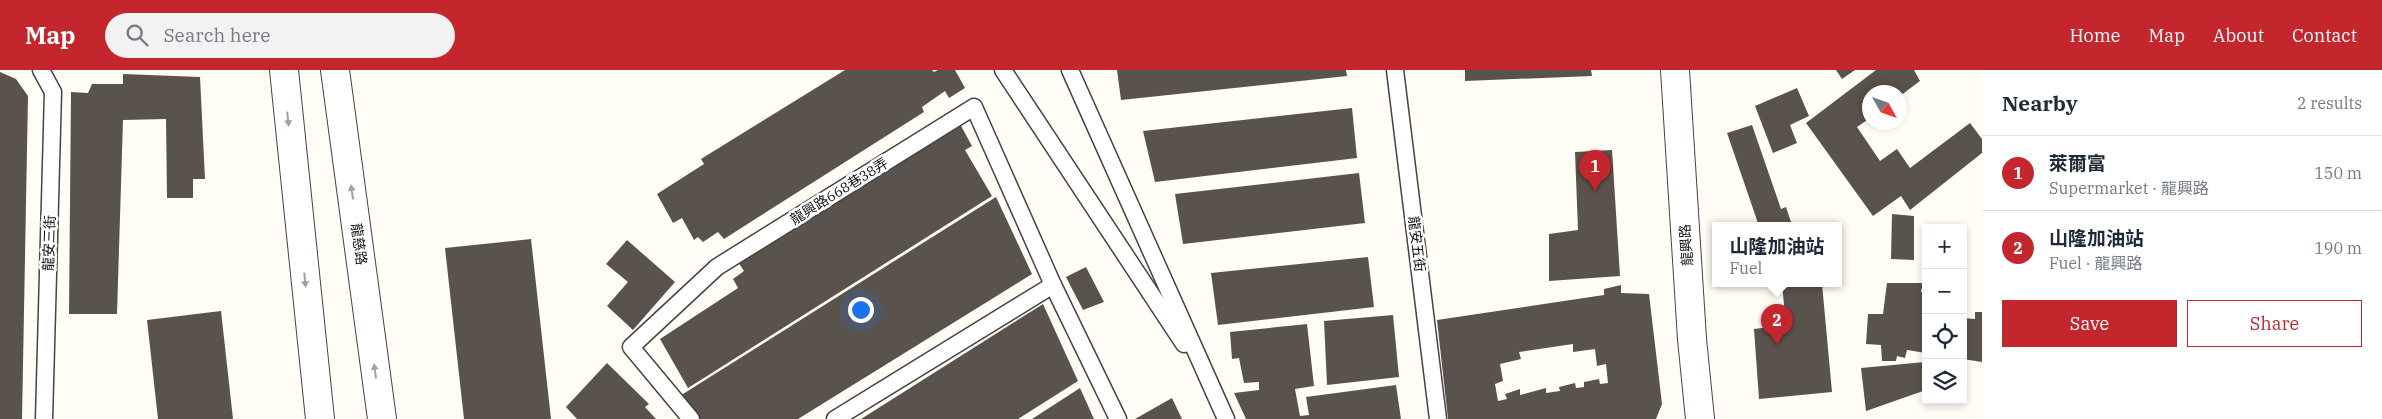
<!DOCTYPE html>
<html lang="en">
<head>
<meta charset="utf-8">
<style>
  :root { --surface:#fff; --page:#f2f2f3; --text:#1f2937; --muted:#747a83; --line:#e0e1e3; --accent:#c4262e }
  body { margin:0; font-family:"IBM Plex Serif","Noto Sans TC",serif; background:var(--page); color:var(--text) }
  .controls { position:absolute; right:15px; bottom:15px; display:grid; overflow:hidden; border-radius:0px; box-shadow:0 2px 8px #0003 }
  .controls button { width:45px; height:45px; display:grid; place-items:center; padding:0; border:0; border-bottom:1px solid var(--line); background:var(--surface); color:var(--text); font:25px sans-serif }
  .compass { position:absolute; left:1862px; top:15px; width:45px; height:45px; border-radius:50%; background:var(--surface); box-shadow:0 2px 8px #0003; rotate:130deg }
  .you { position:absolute; left:860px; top:239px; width:18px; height:18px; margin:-12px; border:4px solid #fff; border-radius:50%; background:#1a73e8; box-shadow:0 0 0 8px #1a73e833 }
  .badge { display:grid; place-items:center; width:32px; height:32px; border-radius:50%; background:var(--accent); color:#fff; font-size:16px; font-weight:700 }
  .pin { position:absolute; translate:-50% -41px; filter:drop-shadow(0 1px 2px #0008) }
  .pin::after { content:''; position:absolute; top:26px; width:18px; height:15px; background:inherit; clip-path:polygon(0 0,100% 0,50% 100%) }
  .popup { position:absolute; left:1712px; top:152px; width:130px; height:65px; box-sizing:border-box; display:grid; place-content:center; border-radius:0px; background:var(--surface); filter:drop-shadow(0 1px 4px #0005); font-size:16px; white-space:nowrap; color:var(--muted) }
  .popup b { font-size:19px; color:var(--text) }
  .popup::after { content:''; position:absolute; left:50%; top:100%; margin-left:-10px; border:10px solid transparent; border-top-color:var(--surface) }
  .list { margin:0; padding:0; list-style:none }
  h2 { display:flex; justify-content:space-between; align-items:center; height:65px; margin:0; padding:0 20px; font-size:21px }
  h2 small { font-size:16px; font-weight:400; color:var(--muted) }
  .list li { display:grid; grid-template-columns:32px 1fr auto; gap:15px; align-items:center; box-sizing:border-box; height:75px; padding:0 20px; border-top:1px solid var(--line) }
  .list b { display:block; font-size:19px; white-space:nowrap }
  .list p { margin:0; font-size:16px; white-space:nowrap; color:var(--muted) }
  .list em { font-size:16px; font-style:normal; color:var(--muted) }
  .actions { display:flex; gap:10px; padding:15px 20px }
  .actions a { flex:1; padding:11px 0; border:1px solid var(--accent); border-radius:0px; text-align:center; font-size:18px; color:var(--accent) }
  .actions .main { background:var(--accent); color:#fff }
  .icon { flex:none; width:28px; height:28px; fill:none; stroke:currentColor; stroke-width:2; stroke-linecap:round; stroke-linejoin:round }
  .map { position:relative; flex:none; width:1982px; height:349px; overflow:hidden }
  header { display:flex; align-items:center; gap:30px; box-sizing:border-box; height:70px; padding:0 25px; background:var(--accent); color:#fff }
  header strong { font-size:24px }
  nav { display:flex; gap:28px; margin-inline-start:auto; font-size:18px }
  .search { width:350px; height:45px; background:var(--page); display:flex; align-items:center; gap:12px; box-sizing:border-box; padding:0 18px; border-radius:28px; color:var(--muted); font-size:19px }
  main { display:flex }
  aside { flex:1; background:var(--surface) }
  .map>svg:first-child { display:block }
  .building { fill:#5a524d; fill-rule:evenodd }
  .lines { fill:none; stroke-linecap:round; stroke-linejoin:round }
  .service-casing { stroke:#444; stroke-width:19 }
  .tertiary-casing { stroke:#444; stroke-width:30 }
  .service { stroke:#fff; stroke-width:16 }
  .tertiary { stroke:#fff; stroke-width:28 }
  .oneway { fill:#a0a0a0 }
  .labels { text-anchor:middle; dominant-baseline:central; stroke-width:5; stroke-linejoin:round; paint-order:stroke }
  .street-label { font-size:14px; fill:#111; stroke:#fff }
</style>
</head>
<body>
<header>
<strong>Map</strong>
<div class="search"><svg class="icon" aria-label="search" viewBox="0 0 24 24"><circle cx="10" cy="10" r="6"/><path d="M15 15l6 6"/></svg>Search here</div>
<nav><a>Home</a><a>Map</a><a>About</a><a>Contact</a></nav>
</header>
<main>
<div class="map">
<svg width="1982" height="349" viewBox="0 0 1982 349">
  <rect width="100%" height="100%" fill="#fffdf5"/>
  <g class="building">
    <polygon points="845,0 932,0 934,2 938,0 955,0 965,18 949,28 945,21 922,37 924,42 724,169 718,162 703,172 698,167 694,170 682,148 673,153 657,124 704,94 701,89"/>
    <polygon points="1117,0 1346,0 1347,6 1121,30"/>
    <polygon points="1465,0 1591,0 1592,6 1465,11"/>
    <polygon points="1836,0 1855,0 1842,9"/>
    <polygon points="1876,0 1914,0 1920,11 1900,26 1900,22 1870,22 1870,48 1857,57 1880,91 1897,79 1910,98 1970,53 1982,69 1982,83 1910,140 1901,126 1873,146 1806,53"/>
    <polygon points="0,2 16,9 28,26 22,349 0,349"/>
    <polygon points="123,4 200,7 205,109 193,109 193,128 167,128 166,49 123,50 117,244 69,244 71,22 88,23 92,14 123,14"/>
    <polygon points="1797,18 1809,46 1790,55 1797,73 1773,83 1755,36"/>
    <polygon points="1352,38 1357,88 1155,112 1143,61"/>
    <polygon points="960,54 972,76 965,80 992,126 688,318 660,269 738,218 733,209 744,201 738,192"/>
    <polygon points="1752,55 1781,139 1786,137 1791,152 1781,156 1759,156 1727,63"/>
    <polygon points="1612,80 1620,206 1549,211 1549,164 1578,160 1575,82"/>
    <polygon points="1359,103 1365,153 1183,174 1175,124"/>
    <polygon points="996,127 1032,204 798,349 689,349 675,329"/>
    <polygon points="1892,144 1914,146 1914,190 1891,189"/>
    <polygon points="531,169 551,349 464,349 445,178"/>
    <polygon points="627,170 675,212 633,260 607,236 628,212 606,194"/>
    <polygon points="1368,187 1374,237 1218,255 1211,203"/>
    <polygon points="1086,197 1104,232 1083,240 1066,207"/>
    <polygon points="1887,213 1923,213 1921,222 1926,222 1926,283 1907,280 1905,288 1897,286 1896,291 1882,291 1881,275 1866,274 1868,244 1883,244"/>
    <polygon points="1782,214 1822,214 1832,322 1759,329 1754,259 1786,255"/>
    <path d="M1621,215v8l28,1 13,110 -6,15h-208l-11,-99 167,-25v-6zM1573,274v8l22,-3 2,17 9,-2 2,19 -8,1 -1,-5 -15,3v5l-8,1 -1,-5 -16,4 1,4 -14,2v-5l-26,7v-6l-15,5 2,5 -9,2 -3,-17 8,-3 -3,-17 21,-5 -2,-7z"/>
    <polygon points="1043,234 1078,311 1018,349 861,349"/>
    <polygon points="221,241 233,349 158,349 147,250"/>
    <polygon points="1975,242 1982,242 1982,292 1963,289 1963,248 1975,249"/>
    <polygon points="1393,245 1399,307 1327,315 1324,251"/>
    <polygon points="1307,254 1314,316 1295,319 1300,346 1309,345 1306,327 1396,315 1401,349 1246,349 1234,323 1259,320 1259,312 1244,313 1239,288 1232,289 1230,262"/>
    <polygon points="1925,292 1926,320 1866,341 1861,298"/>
    <polygon points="607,293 649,334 645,337 656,349 577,349 566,337"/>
    <polygon points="1080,318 1094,349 1032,349"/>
    <polygon points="1172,328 1182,349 1135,349"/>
  </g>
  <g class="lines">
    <defs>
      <g id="service">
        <polyline points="41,0 53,22 44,349"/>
        <polyline points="1003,0 1184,274"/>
        <polyline points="1070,0 1226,349"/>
        <polyline points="1395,0 1438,349"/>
        <polyline points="691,349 631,277 717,197 974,37 1053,215 1118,349"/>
        <polyline points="835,349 1053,215"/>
      </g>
      <g id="tertiary">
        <polyline points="284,0 320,349"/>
        <polyline points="335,0 382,349"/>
        <polyline points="1675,0 1692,269 1700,349"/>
      </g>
    </defs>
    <use href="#service" class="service-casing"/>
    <use href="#tertiary" class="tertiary-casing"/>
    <use href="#service" class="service"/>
    <use href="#tertiary" class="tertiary"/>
  </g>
  <defs><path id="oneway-solid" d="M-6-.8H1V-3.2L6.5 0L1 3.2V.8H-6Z" transform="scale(1.25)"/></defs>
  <g class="oneway">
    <use href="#oneway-solid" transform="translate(288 49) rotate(84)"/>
    <use href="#oneway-solid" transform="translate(352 122) rotate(-98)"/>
    <use href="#oneway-solid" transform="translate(305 210) rotate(84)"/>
    <use href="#oneway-solid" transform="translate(375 301) rotate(-98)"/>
  </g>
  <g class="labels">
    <g class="street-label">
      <text transform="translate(839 121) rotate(-32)">龍興路668巷38弄</text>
      <text transform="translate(49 173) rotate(-88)">龍安三街</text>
      <text transform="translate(359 174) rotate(82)">龍慈路</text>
      <text transform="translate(1417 174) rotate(83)">龍安五街</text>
      <text transform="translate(1686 175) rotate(-94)">龍興路</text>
    </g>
  </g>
</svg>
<div class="controls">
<button>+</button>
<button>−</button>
<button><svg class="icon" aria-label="locate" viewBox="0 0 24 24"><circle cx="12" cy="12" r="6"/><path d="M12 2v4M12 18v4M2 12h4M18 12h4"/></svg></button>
<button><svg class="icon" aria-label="layers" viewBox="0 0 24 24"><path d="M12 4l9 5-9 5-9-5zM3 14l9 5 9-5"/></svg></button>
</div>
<svg class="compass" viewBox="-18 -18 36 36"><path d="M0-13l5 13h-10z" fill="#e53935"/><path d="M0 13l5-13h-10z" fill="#747a83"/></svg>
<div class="you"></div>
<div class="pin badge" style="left:1595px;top:121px">1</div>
<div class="pin badge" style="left:1777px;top:275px">2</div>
<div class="popup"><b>山隆加油站</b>Fuel</div>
</div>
<aside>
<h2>Nearby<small>2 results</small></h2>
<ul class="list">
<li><span class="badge">1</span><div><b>萊爾富</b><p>Supermarket · 龍興路</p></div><em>150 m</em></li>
<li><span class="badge">2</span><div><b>山隆加油站</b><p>Fuel · 龍興路</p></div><em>190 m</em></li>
</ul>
<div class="actions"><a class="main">Save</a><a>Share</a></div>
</aside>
</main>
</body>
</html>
